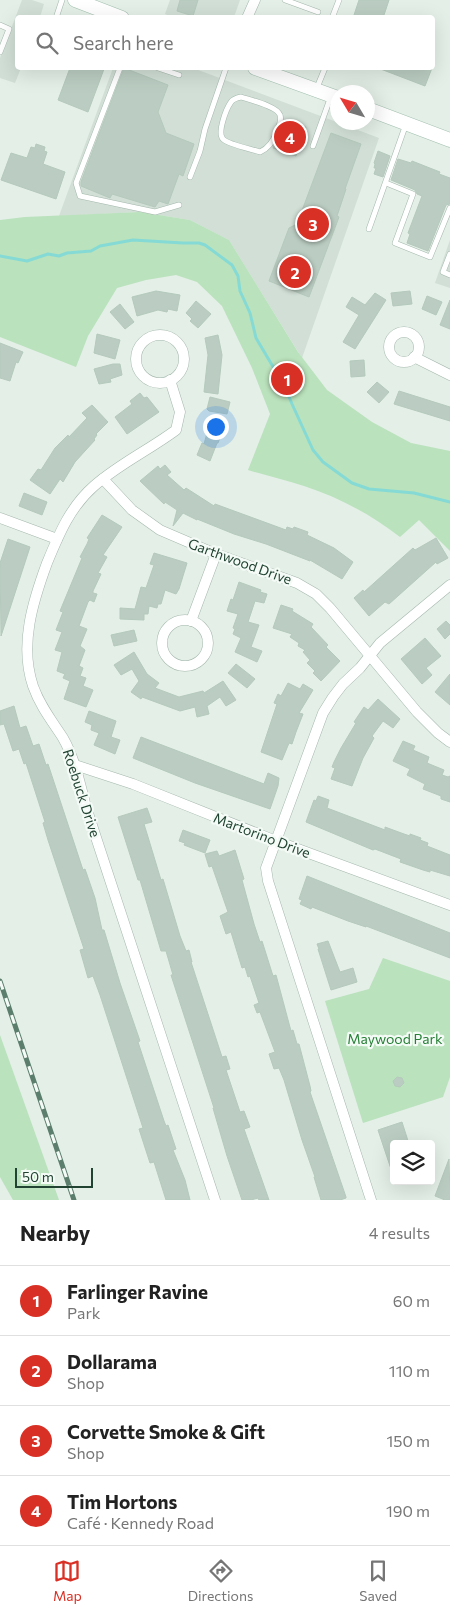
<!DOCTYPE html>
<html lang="en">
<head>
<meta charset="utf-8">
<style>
  :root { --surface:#fff; --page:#f2f2f2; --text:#222; --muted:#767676; --line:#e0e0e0; --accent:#d93025 }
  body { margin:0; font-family:Commissioner,sans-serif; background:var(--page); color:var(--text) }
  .controls { position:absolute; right:15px; bottom:15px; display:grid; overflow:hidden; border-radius:5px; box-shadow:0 5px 20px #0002 }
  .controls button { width:45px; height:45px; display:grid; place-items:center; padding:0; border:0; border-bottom:1px solid var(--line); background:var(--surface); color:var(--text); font:25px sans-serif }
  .compass { position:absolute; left:330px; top:85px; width:45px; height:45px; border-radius:50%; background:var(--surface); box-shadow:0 5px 20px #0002; rotate:308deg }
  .scale { position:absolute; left:15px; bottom:12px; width:78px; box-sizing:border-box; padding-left:5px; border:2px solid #204332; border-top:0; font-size:14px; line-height:18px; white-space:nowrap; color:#204332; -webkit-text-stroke:4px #f4faf6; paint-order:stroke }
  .you { position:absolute; left:215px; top:426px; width:18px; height:18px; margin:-12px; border:4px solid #fff; border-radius:50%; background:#1a73e8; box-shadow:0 0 0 8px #1a73e833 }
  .badge { display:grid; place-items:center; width:32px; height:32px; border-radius:50%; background:var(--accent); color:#fff; font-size:16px; font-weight:700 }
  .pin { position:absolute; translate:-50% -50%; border:2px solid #fff; box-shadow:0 1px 5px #0006 }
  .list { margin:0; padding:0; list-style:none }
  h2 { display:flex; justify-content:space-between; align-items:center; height:65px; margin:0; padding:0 20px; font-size:21px }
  h2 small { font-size:16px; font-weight:400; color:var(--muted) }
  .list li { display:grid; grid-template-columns:32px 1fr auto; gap:15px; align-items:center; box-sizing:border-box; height:70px; padding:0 20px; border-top:1px solid var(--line) }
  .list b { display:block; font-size:19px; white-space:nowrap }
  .list p { margin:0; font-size:16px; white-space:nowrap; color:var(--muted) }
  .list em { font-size:16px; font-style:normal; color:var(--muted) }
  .icon { flex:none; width:28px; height:28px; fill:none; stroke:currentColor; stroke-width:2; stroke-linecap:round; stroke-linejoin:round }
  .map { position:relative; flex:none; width:450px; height:1200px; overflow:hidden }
  .search { position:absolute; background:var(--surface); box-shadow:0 5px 20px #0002; left:15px; right:15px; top:15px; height:55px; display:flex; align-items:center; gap:12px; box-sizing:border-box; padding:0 18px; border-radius:5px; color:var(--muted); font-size:19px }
  .sheet { height:345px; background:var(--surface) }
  nav { display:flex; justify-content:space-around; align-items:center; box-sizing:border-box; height:70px; border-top:1px solid var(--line); background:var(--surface); font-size:14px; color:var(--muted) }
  nav a { display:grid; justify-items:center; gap:2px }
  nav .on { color:var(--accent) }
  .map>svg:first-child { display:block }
  .built { fill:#d1dfd6 }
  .green { fill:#bae2bc }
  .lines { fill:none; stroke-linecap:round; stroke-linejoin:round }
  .stream { stroke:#85dad5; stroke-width:3 }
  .building { fill:#bbcdc2; stroke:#b5c9bc }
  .lane-casing { stroke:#a5b8ad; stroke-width:6 }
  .street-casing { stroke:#a5b8ad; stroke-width:11 }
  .secondary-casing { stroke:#a3bfaf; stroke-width:15 }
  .lane { stroke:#fff; stroke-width:5 }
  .street { stroke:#fff; stroke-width:10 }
  .secondary { stroke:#fff; stroke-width:14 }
  .rail-casing { stroke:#5b7e6d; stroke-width:5 }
  .rail { stroke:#f4faf6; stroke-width:3; stroke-dasharray:9; stroke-linecap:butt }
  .labels { text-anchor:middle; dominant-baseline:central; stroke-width:4.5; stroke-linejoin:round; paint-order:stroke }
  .street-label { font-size:14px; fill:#204332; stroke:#f4faf6 }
  .park-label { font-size:14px; fill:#257f35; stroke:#f4faf6 }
</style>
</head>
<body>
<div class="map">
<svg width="450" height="1200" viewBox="0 0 450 1200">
  <rect width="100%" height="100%" fill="#e3efe7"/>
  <g class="built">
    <polygon points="22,0 32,0 44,4 40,17 18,18 18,68 21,68 15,83 0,78 0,58"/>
    <polygon points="170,0 240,0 234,17 174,18 165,14"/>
    <polygon points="113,68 193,68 379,138 302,358 229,240 190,220 140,212 59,216"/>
    <polygon points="450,240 450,288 435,283"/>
  </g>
  <g class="green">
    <path d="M140,212l50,8 39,20 69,112 29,38 45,32 39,21 39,8v100l-31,-31 -19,17c-28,-22 -62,-40 -96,-51 -18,-6 -37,-10 -56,-16l22,-56 -18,-46 -30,-62 -25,-24 -21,-7 -30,5 -29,8 -29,48 -12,31 -76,-30v-117l25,-3z"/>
    <polygon points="383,958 450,981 450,1077 443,1097 363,1123 325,1001 369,989"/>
    <polygon points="0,1035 59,1200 13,1200 0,1177"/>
  </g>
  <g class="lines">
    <polyline class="stream" points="0,256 27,261 48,254 59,256 67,253 91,251 100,246 133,240 183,243 199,243 205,245 232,265 238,276 240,291 250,313 256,338 272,365 281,377 292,404 313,450 323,462 352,483 369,489 414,493 450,502"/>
  </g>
  <g class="building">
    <polygon points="180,0 198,0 193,16 177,11"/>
    <polygon points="359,0 389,0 383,18 353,18"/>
    <polygon points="70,68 100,68 104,69 88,112 58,100"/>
    <polygon points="124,68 168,85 158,112 166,133 194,144 183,176 179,174 168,204 159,201 155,207 112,194 110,198 81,186 81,182"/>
    <polygon points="378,68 432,68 425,86"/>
    <polygon points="285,120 306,127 296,156 273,148 280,136"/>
    <polygon points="331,133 361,144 345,189 346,189 337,216 339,217 309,297 269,281 289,228 297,224"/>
    <polygon points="36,144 45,147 44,151 47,152 43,164 65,172 56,199 1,180 11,153 27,158 31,147 35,148"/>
    <polygon points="378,151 390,156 383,177 374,174 376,168 374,168 375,164 374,163"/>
    <polygon points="398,159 411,163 412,161 440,172 439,174 450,178 450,204 446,205 428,251 407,243 410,234 408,233 422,196 417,194 415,190 391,180"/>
    <polygon points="156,291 180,295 177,311 168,309 167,312 158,310 137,316 132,297"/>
    <polygon points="410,291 412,304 393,306 391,293"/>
    <polygon points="375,293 386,300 355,349 343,342 359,315 346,307 352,297 365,305"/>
    <polygon points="427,296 442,302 436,315 422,309"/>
    <polygon points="450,300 450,329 440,325"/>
    <polygon points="196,301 211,314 198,328 190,321 192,319 186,313"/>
    <polygon points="120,304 134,322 125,329 110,312"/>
    <polygon points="97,334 120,340 115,359 94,353"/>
    <polygon points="218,335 222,355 218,394 204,392 208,355 205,338"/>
    <polygon points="0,343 23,352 18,363 16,362 10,381 0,378"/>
    <polygon points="364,360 365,376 351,377 350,361"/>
    <polygon points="113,364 120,364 122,375 110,379 111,382 99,384 94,369"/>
    <polygon points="377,382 389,392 379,403 367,392"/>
    <polygon points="399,391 450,407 450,421 394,404"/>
    <polygon points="140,393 144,398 147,397 159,412 127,434 115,417 132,404 130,401"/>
    <polygon points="210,397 230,402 227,414 209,411 207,409"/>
    <polygon points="92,405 108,422 96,434 97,435 94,439 95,440 75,462 63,482 60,479 50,494 30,480 38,469 41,470 55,448 68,435 69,437 87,418 82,413"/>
    <polygon points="209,426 223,430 218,443 217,443 210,461 197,455 202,443 204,444"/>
    <polygon points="165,465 171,472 167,475 184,490 186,488 214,506 215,504 286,530 287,527 293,529 294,527 308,532 307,535 334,548 353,562 342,579 310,560 310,561 266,544 234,534 197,519 197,520 183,513 173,526 177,510 165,502 164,504 140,481 158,466 160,469"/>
    <polygon points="24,493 47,502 42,515 19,506"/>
    <polygon points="102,515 122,527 103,555 107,557 98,573 101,574 93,591 93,593 97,594 94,602 90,600 88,602 79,626 87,629 80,646 85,650 79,666 83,668 80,676 86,678 83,686 93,690 86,707 64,699 70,681 63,678 65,674 57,671 62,652 55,650 62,632 56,630 63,612 60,611 82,558 80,557 87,544 89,539 87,538"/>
    <polygon points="436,538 448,558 437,564 436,562 389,604 385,602 369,616 354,598 363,590 364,592 413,548 415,550"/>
    <polygon points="8,539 30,547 1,636 0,563"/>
    <polygon points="154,553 187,563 179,589 176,594 165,590 161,604 158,604 157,608 149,606 148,614 144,614 144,620 120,619 120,608 135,609 141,587 146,588 154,565 150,564"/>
    <polygon points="239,582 261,590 260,592 267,594 264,603 255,601 248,622 259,625 251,647 262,651 257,662 235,652 241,638 233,634 235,629 233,628 238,614 227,611 231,599 233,600"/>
    <polygon points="281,605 293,609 292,611 313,624 311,627 328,645 326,647 340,661 321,681 313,673 315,671 307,663 310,660 303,652 305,650 298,646 299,643 290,637 292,634 273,628"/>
    <polygon points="446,621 450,625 450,634 445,639 437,629"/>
    <polygon points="134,630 137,641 114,646 111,635"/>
    <polygon points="425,638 441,656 426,668 432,675 422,684 401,659"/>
    <polygon points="134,652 147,674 159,683 155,688 179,697 203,691 204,693 223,681 236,700 226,706 220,697 207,706 209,714 197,717 195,707 180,711 142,697 141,699 131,692 139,681 132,669 121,675 114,665"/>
    <polygon points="236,664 255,679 247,688 228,673"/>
    <polygon points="450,674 450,705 435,692"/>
    <polygon points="288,683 300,689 303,684 313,690 299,713 303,714 296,732 292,744 289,743 282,760 261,752 277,704 274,703 278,694 281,696"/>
    <polygon points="378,699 400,719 393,728 383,721 372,736 374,738 363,758 352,786 331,779 335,768 332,767 334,762 341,748 356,723 354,722 364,707 368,710"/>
    <polygon points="14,706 20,728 26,726 33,746 39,744 46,765 48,764 83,870 85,869 95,898 102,930 104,930 120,983 140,1041 138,1042 164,1121 166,1126 168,1125 176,1149 173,1150 185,1180 190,1200 166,1200 154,1162 150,1163 139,1129 143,1128 100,995 93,976 88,978 80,950 84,949 48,840 43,823 45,822 26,763 24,764 19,749 13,751 4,724 0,725 0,711"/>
    <polygon points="89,711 116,721 111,737 120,740 115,754 94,745 99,733 91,730 92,725 85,722"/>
    <polygon points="141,737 264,784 268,773 279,778 278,786 270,809 195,783 133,758"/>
    <polygon points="403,741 415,746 413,750 429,757 427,763 444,770 442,775 448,777 450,776 450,802 441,799 441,796 423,789 425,784 407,775 410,769 393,761"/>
    <polygon points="318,796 329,800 327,808 385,830 385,827 404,834 410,836 410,834 421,838 420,840 428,843 427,846 450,855 450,876 430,870 430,872 423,870 400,862 401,859 375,849 373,850 306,822 314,800 316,801"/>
    <polygon points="147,808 152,822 144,824 148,837 161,880 163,879 180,936 186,951 189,950 192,962 191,962 222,1057 226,1056 230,1069 226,1070 240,1112 244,1111 250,1127 244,1129 269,1200 259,1200 258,1198 251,1200 242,1200 227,1156 213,1108 214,1108 171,975 173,975 166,951 161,951 140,880 138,880 118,817"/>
    <polygon points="183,830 210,840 205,853 184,845 185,843 179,841"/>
    <polygon points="235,850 244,879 242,880 254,924 260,942 262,941 273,976 276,975 291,1031 293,1030 297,1044 299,1044 310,1086 311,1091 310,1092 346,1197 346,1198 340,1200 321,1200 314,1177 315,1177 302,1140 284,1080 279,1068 274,1069 269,1054 275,1052 260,1012 257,1013 254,1005 259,1003 250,976 248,977 245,967 242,968 231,932 226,934 220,916 228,912 212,866 209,867 205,854 217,851 219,856"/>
    <polygon points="307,876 450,933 450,958 366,926 366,927 348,921 312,907 311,909 300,904 302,900 299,899"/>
    <polygon points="328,941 340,972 353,968 357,982 331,990 318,949 319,949 317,944"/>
    <polygon points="397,1077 402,1078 404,1083 400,1087 395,1086 393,1081"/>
    <polygon points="402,1122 409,1144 394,1144 394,1172 392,1172 378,1130"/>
    <polygon points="449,1159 450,1200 445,1200 435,1196"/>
  </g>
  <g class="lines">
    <defs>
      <g id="lane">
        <polyline points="285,0 318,12"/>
        <polyline points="56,18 62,0"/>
        <polyline points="332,18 339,0"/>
        <polyline points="0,25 9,29 0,52"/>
        <polyline points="120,68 76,183 80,196 155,212 179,205"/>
        <polyline points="158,68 179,75"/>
        <polyline points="316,90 325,68"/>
        <path d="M241,97c9,3 36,9 39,18 2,5 -1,11 -3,16 -3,9 -8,17 -17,21 -8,-3 -31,-7 -37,-13 -6,-6 3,-30 8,-37 2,-3 5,-4 10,-5z"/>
        <polyline points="313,146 331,96"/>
        <polyline points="190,177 200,151 205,129 226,68"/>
        <polyline points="386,183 413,194 395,243 430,257 450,208"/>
        <polyline points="369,229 406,124"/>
        <polyline points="450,254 443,272 450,275"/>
      </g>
      <g id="street">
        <polyline points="247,18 255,0"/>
        <circle cx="404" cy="347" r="15"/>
        <circle cx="160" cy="359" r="24"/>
        <polyline points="414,357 450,375"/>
        <path d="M170,380l10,32 -4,18c-27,20 -57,34 -82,56 -24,21 -35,48 -47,77 -14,38 -28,82 -14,123 7,20 19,35 30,52 12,21 17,46 23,69l129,393"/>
        <polyline points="103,479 132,510 160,530 216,554 297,583 316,594 330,608 417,712 438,733 450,742"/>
        <polyline points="0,518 57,539"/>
        <circle cx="185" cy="643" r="23"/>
        <polyline points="191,621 216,554"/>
        <polyline points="75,765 133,784 276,841 450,905"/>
        <polyline points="371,1200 268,881 266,868 323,713 333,697 343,684 360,668 380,643 450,585"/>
      </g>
      <g id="secondary">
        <polyline points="75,0 122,18"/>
        <polyline points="255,68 338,98"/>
        <polyline points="368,109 450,140"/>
      </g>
    </defs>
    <use href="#lane" class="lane-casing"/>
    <use href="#street" class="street-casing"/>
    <use href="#secondary" class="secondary-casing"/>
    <use href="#lane" class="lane"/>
    <use href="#street" class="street"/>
    <use href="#secondary" class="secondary"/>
    <defs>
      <polyline id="rail" points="0,981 74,1200"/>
    </defs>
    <use href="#rail" class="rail-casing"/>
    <use href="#rail" class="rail"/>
  </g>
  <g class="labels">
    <g class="street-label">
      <text transform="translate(240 561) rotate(20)">Garthwood Drive</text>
      <text transform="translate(82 793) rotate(72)">Roebuck Drive</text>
      <text transform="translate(262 835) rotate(21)">Martorino Drive</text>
    </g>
    <g class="park-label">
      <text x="395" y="1038">Maywood Park</text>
    </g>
  </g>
</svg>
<div class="controls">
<button><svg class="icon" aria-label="layers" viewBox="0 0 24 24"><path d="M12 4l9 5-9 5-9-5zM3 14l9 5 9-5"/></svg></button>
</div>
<svg class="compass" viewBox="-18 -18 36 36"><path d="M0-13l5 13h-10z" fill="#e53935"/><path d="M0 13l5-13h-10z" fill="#767676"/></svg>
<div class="scale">50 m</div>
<div class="you"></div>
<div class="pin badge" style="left:287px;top:379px">1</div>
<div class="pin badge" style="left:295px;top:272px">2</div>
<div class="pin badge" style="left:313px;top:224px">3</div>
<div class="pin badge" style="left:290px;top:137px">4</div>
<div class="search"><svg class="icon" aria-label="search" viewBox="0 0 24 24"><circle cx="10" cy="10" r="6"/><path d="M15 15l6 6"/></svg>Search here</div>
</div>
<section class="sheet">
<h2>Nearby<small>4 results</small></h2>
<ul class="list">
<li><span class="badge">1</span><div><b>Farlinger Ravine</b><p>Park</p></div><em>60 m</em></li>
<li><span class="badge">2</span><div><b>Dollarama</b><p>Shop</p></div><em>110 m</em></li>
<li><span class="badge">3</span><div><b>Corvette Smoke &amp; Gift</b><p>Shop</p></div><em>150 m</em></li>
<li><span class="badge">4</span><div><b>Tim Hortons</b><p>Café · Kennedy Road</p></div><em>190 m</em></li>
</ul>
</section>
<nav>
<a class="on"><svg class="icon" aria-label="map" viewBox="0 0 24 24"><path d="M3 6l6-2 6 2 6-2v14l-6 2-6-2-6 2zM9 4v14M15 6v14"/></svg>Map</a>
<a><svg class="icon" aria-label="directions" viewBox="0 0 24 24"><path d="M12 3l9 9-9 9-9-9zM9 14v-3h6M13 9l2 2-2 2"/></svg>Directions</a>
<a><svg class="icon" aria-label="saved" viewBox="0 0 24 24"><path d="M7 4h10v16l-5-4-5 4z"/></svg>Saved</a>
</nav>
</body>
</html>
